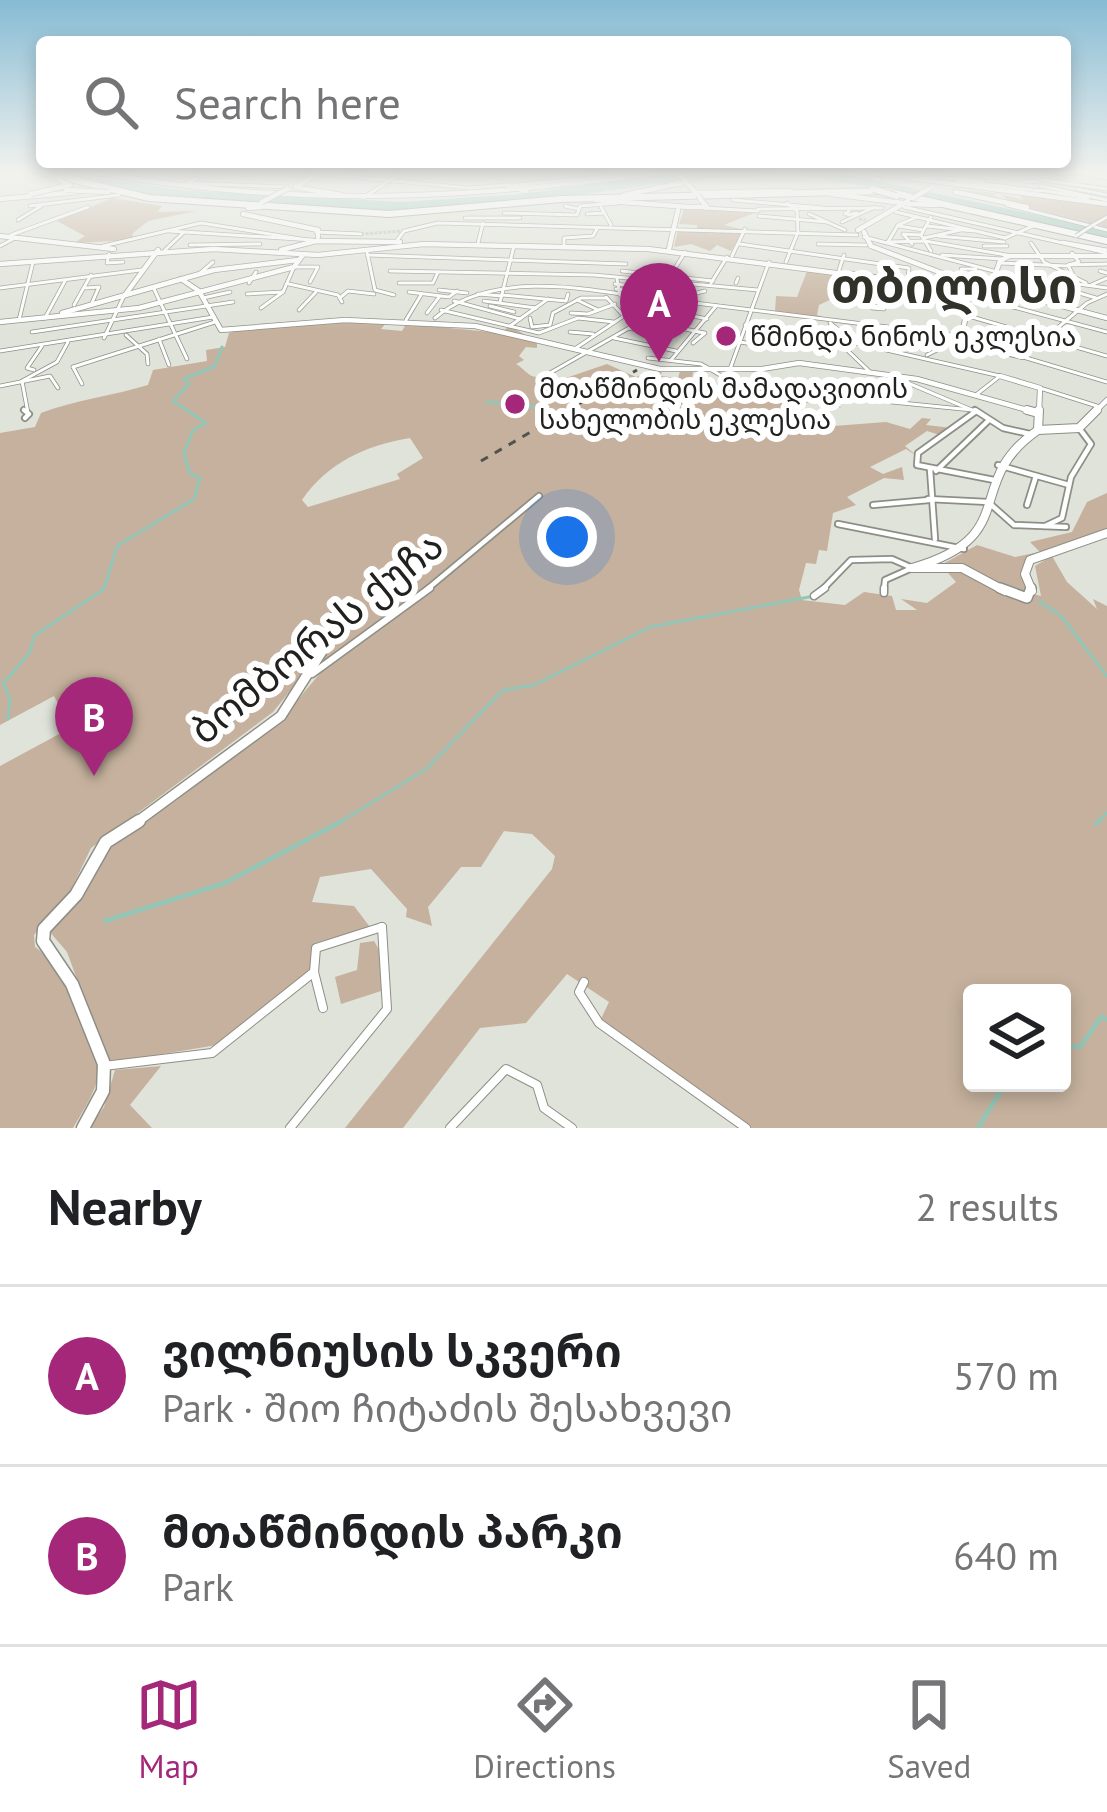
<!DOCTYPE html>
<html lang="en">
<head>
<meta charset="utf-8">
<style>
  :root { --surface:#fff; --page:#f2f2f2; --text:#202124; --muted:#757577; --line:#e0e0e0; --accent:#a4277a }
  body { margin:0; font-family:"PT Sans","Noto Sans Georgian",sans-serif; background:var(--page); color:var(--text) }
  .controls { position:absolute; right:36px; bottom:36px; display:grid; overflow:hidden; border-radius:12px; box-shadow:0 6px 18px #0003 }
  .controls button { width:108px; height:108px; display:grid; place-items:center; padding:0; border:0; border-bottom:3px solid var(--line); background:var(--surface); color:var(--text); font:60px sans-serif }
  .you { position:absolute; left:567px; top:537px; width:42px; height:42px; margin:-30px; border:9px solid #fff; border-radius:50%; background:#1a73e8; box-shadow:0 0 0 18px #1a73e833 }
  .badge { display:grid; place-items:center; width:78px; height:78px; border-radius:50%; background:var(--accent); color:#fff; font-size:39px; font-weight:700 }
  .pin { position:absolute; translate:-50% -99px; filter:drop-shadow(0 3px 6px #0008) }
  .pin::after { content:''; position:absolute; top:63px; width:42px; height:36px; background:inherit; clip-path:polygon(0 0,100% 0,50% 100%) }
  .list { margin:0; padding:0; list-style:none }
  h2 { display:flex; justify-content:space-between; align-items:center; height:156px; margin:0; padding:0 48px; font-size:51px }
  h2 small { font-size:39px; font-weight:400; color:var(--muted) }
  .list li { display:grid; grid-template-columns:78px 1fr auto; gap:36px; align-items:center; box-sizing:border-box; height:180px; padding:0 48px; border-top:3px solid var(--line) }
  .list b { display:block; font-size:45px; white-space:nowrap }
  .list p { margin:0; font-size:39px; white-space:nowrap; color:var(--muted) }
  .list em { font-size:39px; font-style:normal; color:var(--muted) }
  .icon { flex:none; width:66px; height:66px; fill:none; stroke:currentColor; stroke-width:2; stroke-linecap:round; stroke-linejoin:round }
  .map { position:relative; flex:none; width:1107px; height:1128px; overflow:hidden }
  .search { position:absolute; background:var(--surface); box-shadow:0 6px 18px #0003; left:36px; right:36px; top:36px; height:132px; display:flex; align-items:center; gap:30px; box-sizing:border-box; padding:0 42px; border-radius:12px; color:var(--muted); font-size:45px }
  .sheet { height:516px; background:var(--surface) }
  nav { display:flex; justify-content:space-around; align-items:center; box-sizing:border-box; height:168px; border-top:3px solid var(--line); background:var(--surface); font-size:33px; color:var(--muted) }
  nav a { display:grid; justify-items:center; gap:6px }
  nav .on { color:var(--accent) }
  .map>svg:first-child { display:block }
  .green { fill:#c5b19d; fill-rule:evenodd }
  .water { fill:#93c6b7 }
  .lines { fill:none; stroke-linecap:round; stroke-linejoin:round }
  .stream-far1 { stroke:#93c6b7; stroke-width:3 }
  .stream { stroke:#93c6b7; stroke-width:4.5 }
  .street-tunnel { stroke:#babcb4; stroke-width:3; stroke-dasharray:3 1.5; stroke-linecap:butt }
  .primary-tunnel { stroke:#babcb4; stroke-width:4.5; stroke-dasharray:4.5 3; stroke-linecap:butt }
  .street-far3-casing { stroke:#8d8f86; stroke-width:4.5 }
  .street-far2-casing { stroke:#8d8f86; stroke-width:8 }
  .street-far1-casing { stroke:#8d8f86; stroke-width:9 }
  .street-casing { stroke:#8d8f86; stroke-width:10 }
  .secondary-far3-casing { stroke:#8d8f86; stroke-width:6 }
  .secondary-far2-casing { stroke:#8d8f86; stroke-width:10 }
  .secondary-far1-casing { stroke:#8d8f86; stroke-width:12 }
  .secondary-casing { stroke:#8d8f86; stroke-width:15 }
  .primary-far1-casing { stroke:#8d8f86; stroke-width:6 }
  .primary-casing { stroke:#8d8f86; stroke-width:8 }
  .highway-casing { stroke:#8d8f86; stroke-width:8 }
  .street-far3 { stroke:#fff; stroke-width:3 }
  .street-far2 { stroke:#fff; stroke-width:4.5 }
  .street-far1 { stroke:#fff; stroke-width:6 }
  .street { stroke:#fff; stroke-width:8 }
  .secondary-far3 { stroke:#fff; stroke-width:4.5 }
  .secondary-far2 { stroke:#fff; stroke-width:8 }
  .secondary-far1 { stroke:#fff; stroke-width:9 }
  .secondary { stroke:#fff; stroke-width:12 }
  .primary-far1 { stroke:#fff; stroke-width:4.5 }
  .primary { stroke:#fff; stroke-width:6 }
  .highway { stroke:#fff; stroke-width:6 }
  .rail { stroke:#51534e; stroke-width:3; stroke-dasharray:8 8; stroke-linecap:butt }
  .street-bridge-casing { stroke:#8d8f86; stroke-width:4.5; stroke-linecap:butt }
  .secondary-bridge-casing { stroke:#8d8f86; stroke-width:6; stroke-linecap:butt }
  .primary-bridge-casing { stroke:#8d8f86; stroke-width:6; stroke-linecap:butt }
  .highway-bridge-casing { stroke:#8d8f86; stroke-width:8; stroke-linecap:butt }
  .street-bridge { stroke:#fff; stroke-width:3 }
  .secondary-bridge { stroke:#fff; stroke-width:4.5 }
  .primary-bridge { stroke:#fff; stroke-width:4.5 }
  .highway-bridge { stroke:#fff; stroke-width:6 }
  .poi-dot { fill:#a4277a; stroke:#fff; stroke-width:4.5 }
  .labels { text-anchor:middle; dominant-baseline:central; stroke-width:12; stroke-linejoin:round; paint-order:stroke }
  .far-poi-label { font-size:27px; fill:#21221f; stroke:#fff; text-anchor:start }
  .near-street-label { font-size:39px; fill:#21221f; stroke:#fff }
  .far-town-label { font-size:48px; font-weight:bold; fill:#30322a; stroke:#fff }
</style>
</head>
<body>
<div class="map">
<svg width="1107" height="1128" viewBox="0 0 1107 1128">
  <rect width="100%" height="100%" fill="#e0e3d9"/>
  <g class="green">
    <polygon points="943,189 1000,193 992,195 1010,202 1001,194 1023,200 1021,195 1107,206 1107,230 990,197 988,195"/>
    <polygon points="112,198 162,206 157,212 196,211 148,221 132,234 135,240 74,243 85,236 57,221"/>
    <polygon points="684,209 690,209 754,213 724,225 744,230 731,251 717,245 710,251 691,244 674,247 678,230 697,230 697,225 679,224"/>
    <polygon points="807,271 836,274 837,284 850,287 853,298 838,296 819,305 817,315 829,319 775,312 776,296 797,297"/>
    <path d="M307,322l79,1 -5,6 21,2 3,-5 -6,-3 101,10 10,-7 27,16v6l-11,-1 -7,9 5,4 -8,4c12,7 14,19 35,10l9,6 47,-16 29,13 26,-8 -1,7 17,2 3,-10 13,-1 -2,11 10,2 -2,8 75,-5 -1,6 27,11 22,-7 -27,-9 3,-3 47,10 -15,6 10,11 -19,-8 -28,5 40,21 52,-4 24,7 12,-11 9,1 -5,6 26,3 -9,8 -16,-5 -22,15 12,10 -11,-7 -36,18 13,7 19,-7 2,13 -20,-2 -37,19 9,8 -23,8 -6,38 -8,-1 -3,14 -10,-1 -7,27 3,10 43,5 19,-13 28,4 4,14h21l-16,-11 26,4 29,-21 -15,-17 36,-20 38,12 25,-5 -10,-10 42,-10 15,-30 20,-9v40l-71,24 -11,14 8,23 8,2 -6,-30 17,-10 15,26 30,27 -4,-10 14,7v522h-361l-147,-105 10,-21 -42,-28 -41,49 -46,5 -77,100h-58l207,-259 3,-13 -23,-22 -28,-3 -23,36h-20l-33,40 4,19 -26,-9 1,-8 -36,-40 -51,8 -8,25 42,4 16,21 -55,16 -4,27 -88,74 -115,19 -41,-111 -18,-21 65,-92 60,-37 112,-88 35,-42 -14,-2 -34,42 -182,136 -22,46 -35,41 1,12c23,14 67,100 63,128 -3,19 -16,37 -25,53h-73v-362l87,-47 -8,-13 -16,7 -9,-17 -54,29v-292l35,-6 6,-14c34,-13 71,-17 107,-28l5,-15 54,-9 -1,-11 19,-3 4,-14 29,-9zM410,438l13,20 -26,16 3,5 -92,28 -6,-7c25,-37 64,-55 108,-62zM972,993h90v90h-90z"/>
    <polygon points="374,941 380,951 381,991 341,1004 335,977 357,970 360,943"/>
    <polygon points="161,1066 130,1105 152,1128 89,1128 104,1107 115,1070"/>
  </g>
  <polygon class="water" points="60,173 181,190 401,202 521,194 673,173 841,173 1107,230 1107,239 942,199 793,174 680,181 492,207 390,212 158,197"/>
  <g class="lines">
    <g class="stream-far1">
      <polyline points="487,402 536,407"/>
      <polyline points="539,406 546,403"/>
      <polyline points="1039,601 1061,616 1107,676"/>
      <polyline points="8,719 10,698 3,684 30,652 34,636 104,589 117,546 194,499 200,478 190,474 184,453 193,430 206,423 173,401 189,384 184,379 215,366 222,347"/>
      <polyline points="337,824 426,769 503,690 534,685 650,627 809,597"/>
      <polyline points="1096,824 1107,813"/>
    </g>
    <g class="stream">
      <polyline points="1096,824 1099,821"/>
      <polyline points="105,921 225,883 342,821"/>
      <polyline points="1062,1054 1070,1046 1080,1047 1101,1017 1107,1019"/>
      <polyline points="978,1128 1000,1092 1021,1083"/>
    </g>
    <g class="street-tunnel">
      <polyline points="859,219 866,220"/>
      <polyline points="361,234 403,231"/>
    </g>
    <polyline class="primary-tunnel" points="1025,208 1107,226"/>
    <defs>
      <g id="street-far3">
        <polyline points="310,173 469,188 507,185"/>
        <polyline points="1007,173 1085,173"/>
        <polyline points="906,175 984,181"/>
        <polyline points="960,178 957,181 1040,191"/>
        <polyline points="1043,180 1107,189"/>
        <polyline points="1025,181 1038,182"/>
        <polyline points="187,183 209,173"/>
        <polyline points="188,183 287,187"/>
        <polyline points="515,185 597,177"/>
        <polyline points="994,185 1024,189"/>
        <polyline points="1041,186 1107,200"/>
        <polyline points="1077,189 1107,195"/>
        <polyline points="1040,190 1088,198"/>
        <polyline points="363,198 401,173"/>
        <polyline points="733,200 823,208"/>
        <polyline points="1007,205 1107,230"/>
        <polyline points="30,206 119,195"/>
        <polyline points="565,206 579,209"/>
        <polyline points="601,207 611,225"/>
        <polyline points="904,207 1107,253"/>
        <polyline points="704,208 758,211"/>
        <polyline points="758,209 882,208"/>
        <polyline points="896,212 1005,238"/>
        <polyline points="504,213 577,215 580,206 618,203"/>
        <polyline points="587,214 604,213"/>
        <polyline points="809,214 845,230"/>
        <polyline points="845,214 849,211"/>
        <polyline points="848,215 857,213"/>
        <polyline points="759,216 827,222"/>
        <polyline points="931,217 921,235 931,251"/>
        <polyline points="465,218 520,218"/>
        <polyline points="18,220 41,206"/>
        <polyline points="842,222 875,207"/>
        <polyline points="1093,225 1107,217"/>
        <polyline points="899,226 923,230"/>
        <polyline points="927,226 973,231"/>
        <polyline points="169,231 313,240"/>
        <polyline points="316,232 361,234"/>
        <polyline points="11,235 88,207"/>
        <polyline points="938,236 1004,242"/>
        <polyline points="864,237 1005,274 1107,288"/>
        <polyline points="924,238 961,230"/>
        <polyline points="1005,238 1033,226"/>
        <polyline points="396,242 404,231 438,223 857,235"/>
        <polyline points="887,242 925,241 1012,256"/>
        <polyline points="888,242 898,225 917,217"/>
        <polyline points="1062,242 1107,250"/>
        <polyline points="478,243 483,223"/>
        <polyline points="1031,243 1044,262 1086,283"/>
        <polyline points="740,244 909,268 908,278"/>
        <polyline points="818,244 866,245"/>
        <polyline points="912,244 903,234 921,235"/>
        <polyline points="190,245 260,244"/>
        <polyline points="564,245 564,238 593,236 598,227"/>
        <polyline points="0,246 15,238"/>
        <polyline points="103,246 201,223 301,239"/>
        <polyline points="984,246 1007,246"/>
        <polyline points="165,250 184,232"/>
        <polyline points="367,252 375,290 394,295"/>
        <polyline points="1072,253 1079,262 1068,265 1073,275"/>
        <polyline points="109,254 107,263 123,262"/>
        <polyline points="367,255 626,264"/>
        <polyline points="942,255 1002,259"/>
        <polyline points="732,256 745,229"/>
        <polyline points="786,262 798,232 797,211 787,203"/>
        <polyline points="999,263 1068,266"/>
        <polyline points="1068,265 1107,264"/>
        <polyline points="961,269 976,269"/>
        <polyline points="839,270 844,255"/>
        <polyline points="390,271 594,275 758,290"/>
        <polyline points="622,271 713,281"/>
        <polyline points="1100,271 1107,273"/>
        <polyline points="199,274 213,262"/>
        <polyline points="997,276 1014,286"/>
        <polyline points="669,278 685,252"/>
        <polyline points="617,279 620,295 638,307 643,320"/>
        <polyline points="249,283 256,272"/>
        <polyline points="399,283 433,283 438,272"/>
        <polyline points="711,283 727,257"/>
        <polyline points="736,283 738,278"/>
        <polyline points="1068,283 1069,290 1096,298"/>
        <polyline points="289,284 338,295 342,302"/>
        <polyline points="615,284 687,292"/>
        <polyline points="1091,285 1107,278"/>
        <polyline points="0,288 141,270"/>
        <polyline points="86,288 99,287 91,305"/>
        <polyline points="154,289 187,359"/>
        <polyline points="616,289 680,297 705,291"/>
        <polyline points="439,290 467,293"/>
        <polyline points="409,292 449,297 457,291"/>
        <polyline points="247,294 283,292"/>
        <polyline points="478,294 502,296"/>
        <polyline points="502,295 566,301 568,294"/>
        <polyline points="968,295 1107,332"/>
        <polyline points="341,297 348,291 374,294"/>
        <polyline points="203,298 230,292"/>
        <polyline points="577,300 598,310"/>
        <polyline points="454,301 520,319"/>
        <polyline points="484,301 536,308"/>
        <polyline points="679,301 960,336"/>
        <polyline points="500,302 514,246"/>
        <polyline points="74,305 91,275"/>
        <polyline points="490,306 514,312"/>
        <polygon points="876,306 884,309 872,308"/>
        <polyline points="261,308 283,292 294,267 318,267 310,282"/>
        <polyline points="299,310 316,292"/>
        <polyline points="441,310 539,333 578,318 614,322"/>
        <polyline points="666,310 707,319"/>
        <polyline points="427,313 440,296"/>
        <polyline points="571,313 588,314 615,304"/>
        <polyline points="965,315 1107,356"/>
        <polyline points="45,318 65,281"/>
        <path d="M435,318c62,-53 167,-26 241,-15"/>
        <polyline points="530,318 532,327 550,325 553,313 581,298 607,298"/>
        <polyline points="19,320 33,262"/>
        <polyline points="406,320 421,295"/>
        <polyline points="643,320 699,332"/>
        <polyline points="830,323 848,338"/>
        <polyline points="745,325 847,341 1000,376"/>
        <polyline points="510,326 548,299"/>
        <polyline points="629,328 655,335"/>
        <polyline points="32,332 233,302"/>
        <polyline points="570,332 593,334"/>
        <polyline points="126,335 147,354 148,364"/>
        <polyline points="104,338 124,296"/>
        <polyline points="614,338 676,351"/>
        <polyline points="159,339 169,365"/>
        <polyline points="847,341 845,348 869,371"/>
        <polyline points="740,342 770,347"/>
        <polyline points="693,343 705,333 699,332"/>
        <polyline points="576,348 624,316 606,297"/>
        <polyline points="0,351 213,317"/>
        <polyline points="927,355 959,339"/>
        <polyline points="1023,357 1087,303 1107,294"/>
        <polyline points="1023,357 1107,382"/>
        <polyline points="648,358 701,364 734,383 770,381 831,396 972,410"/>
        <polyline points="671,360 716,306"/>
        <polyline points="73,367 215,322"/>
        <polyline points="73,367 82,384"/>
        <polyline points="730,369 769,262"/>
        <polyline points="34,370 27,368 42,346"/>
        <polyline points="543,377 643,320"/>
        <polyline points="896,378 979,413"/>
        <polyline points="0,386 50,376 58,388"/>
        <polyline points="1040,388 1100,407"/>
        <polyline points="977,394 1000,376"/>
        <polyline points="28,413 22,381 57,362 68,342"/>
      </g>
      <g id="street-far2">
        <polyline points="24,410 29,414 25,418"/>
        <polyline points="975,410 1003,428 1030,434"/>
        <polyline points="975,412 918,453 917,465 994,480"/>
        <polyline points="998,465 1069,485"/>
        <polyline points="930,469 935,539"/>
        <polyline points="936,471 988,421"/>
        <polyline points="928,499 988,502 1014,525 1066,527"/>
        <polyline points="873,505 929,500"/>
        <polyline points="1027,505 1036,476"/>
        <polyline points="838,524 964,549"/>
        <polyline points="1045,526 1062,518 1071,477 1091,444 1079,428"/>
        <polyline points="425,591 539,496"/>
        <polyline points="821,591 851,560 892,559 910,567"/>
        <polyline points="884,591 885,580 912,568"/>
      </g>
      <g id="street-far1">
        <polyline points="884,593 884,588"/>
        <polyline points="814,596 825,588"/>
        <polyline points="312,674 430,588"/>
      </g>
      <g id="street">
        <polyline points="584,982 579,992 599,1023 746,1128"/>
        <polyline points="323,1008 314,972 316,948 382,927"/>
        <polyline points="104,1066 212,1053 314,972"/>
        <polyline points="290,1128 387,1009 382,927"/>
        <polyline points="450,1128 506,1069 537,1085 544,1108 572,1128"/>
      </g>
      <g id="secondary-far3">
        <polyline points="678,173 697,194"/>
        <polyline points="1082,173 1107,177"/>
        <polyline points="597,178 640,173"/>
        <polyline points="507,185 526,191"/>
        <polyline points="295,187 341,195"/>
        <polyline points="295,187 319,173"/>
        <polyline points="696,193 790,191"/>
        <polyline points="624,195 686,182"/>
        <polyline points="596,200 689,207"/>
        <polyline points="689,207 707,207 701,200"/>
        <polyline points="669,249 678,210"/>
        <polyline points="181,279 199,291 221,330 345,320 475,326 660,369 762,369 799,363 917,379 1038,413"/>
        <polyline points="966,281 991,286 1000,261 1009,256 1107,256"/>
        <polyline points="987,286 1107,318"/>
        <polyline points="958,289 969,297 961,342 1023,357"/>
        <polyline points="125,295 158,250"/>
        <polyline points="62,313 214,270 298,260"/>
        <polyline points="0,322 139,308 294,267 303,255"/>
        <polyline points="1000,376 1040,388 1039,413"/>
        <polyline points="1094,413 1107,400"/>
      </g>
      <g id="secondary-far2">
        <polyline points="1027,410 1038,413"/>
        <polyline points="1038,430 1039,410"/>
        <polyline points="1038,430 1079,428 1097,410"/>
        <polyline points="912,568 962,568 1005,591"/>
        <path d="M912,568c112,-32 49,-85 126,-138"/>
        <polyline points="1032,591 1025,574 1030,560 1107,533"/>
      </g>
      <g id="secondary-far1">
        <polyline points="1000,588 1027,598 1031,588"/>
        <polyline points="134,824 281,716 338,626 349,620 335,616"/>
      </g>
      <polyline id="secondary" points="83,1128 103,1091 104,1064 72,984 43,941 44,929 76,895 106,842 139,821"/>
      <g id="primary-far1">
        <path d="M99,173c195,34 362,27 557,0"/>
        <polyline points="849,173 879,179"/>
        <polyline points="873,173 1107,204"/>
        <polyline points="955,192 1027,207"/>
        <polyline points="831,194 903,203"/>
        <polyline points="0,199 79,192"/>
        <polyline points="908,204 939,205"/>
        <polyline points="248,208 261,207 255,205"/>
        <polyline points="243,214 318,230 318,237"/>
        <polyline points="858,230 908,201"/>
        <polyline points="864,232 871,246 952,277"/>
        <polyline points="0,236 114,249"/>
        <polyline points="281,250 316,241 400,242"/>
        <polyline points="0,264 214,249 318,255 424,244 648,249 867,277"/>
      </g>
      <g id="primary">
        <polyline points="844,274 957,289 968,288 966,283"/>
        <polyline points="944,274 966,283"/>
      </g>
      <polyline id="highway" points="46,173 149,198 389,214 561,199 885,191 1107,241"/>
    </defs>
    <use href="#street-far3" class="street-far3-casing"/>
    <use href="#street-far2" class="street-far2-casing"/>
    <use href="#street-far1" class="street-far1-casing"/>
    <use href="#street" class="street-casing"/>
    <use href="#secondary-far3" class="secondary-far3-casing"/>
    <use href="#secondary-far2" class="secondary-far2-casing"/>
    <use href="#secondary-far1" class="secondary-far1-casing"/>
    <use href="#secondary" class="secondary-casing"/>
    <use href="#primary-far1" class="primary-far1-casing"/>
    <use href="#primary" class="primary-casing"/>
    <use href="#highway" class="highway-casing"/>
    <use href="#street-far3" class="street-far3"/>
    <use href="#street-far2" class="street-far2"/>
    <use href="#street-far1" class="street-far1"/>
    <use href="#street" class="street"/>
    <use href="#secondary-far3" class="secondary-far3"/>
    <use href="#secondary-far2" class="secondary-far2"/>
    <use href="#secondary-far1" class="secondary-far1"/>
    <use href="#secondary" class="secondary"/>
    <use href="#primary-far1" class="primary-far1"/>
    <use href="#primary" class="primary"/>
    <use href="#highway" class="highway"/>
    <polyline class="rail" points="481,461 637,370"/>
    <defs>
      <polyline id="street-bridge" points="1076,236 1093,225"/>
      <g id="secondary-bridge">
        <polyline points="698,195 701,200"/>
        <polyline points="262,202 287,189"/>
      </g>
      <g id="primary-bridge">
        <polyline points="66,190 108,192"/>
        <polyline points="31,194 70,185 51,176"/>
        <polyline points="913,198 932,187"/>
      </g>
      <polyline id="highway-bridge" points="873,189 896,196"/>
    </defs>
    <use href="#street-bridge" class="street-bridge-casing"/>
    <use href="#secondary-bridge" class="secondary-bridge-casing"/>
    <use href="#primary-bridge" class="primary-bridge-casing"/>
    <use href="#highway-bridge" class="highway-bridge-casing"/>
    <use href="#street-bridge" class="street-bridge"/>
    <use href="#secondary-bridge" class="secondary-bridge"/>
    <use href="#primary-bridge" class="primary-bridge"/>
    <use href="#highway-bridge" class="highway-bridge"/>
  </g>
  <linearGradient id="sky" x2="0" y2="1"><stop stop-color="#86bbd4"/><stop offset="0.52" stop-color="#f1f2ee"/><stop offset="1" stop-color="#f1f2ee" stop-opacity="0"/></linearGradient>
  <rect width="1107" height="331" fill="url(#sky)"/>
  <g class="poi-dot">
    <circle cx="726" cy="336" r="12"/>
    <circle cx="515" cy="404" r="12"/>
  </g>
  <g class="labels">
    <g class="far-poi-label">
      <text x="750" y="336">წმინდა ნინოს ეკლესია</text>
      <text x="539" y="388">მთაწმინდის მამადავითის<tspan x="539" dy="31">სახელობის ეკლესია</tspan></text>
    </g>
    <g class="near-street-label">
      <text transform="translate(316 637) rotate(-39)">ბომბორას ქუჩა</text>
    </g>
    <g class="far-town-label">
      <text x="954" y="285">თბილისი</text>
    </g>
  </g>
</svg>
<div class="controls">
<button><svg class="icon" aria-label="layers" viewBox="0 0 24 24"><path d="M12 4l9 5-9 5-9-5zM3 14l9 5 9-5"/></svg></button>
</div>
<div class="you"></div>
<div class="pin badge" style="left:659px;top:362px">A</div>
<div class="pin badge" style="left:94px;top:776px">B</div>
<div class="search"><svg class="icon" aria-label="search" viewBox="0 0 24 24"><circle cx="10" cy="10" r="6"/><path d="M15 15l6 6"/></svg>Search here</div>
</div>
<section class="sheet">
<h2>Nearby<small>2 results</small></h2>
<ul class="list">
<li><span class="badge">A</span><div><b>ვილნიუსის სკვერი</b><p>Park · შიო ჩიტაძის შესახვევი</p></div><em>570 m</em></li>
<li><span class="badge">B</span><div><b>მთაწმინდის პარკი</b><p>Park</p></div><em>640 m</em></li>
</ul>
</section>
<nav>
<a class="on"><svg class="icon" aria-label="map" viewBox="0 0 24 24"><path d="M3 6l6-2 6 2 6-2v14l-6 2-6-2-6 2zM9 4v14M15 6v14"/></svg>Map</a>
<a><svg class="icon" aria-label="directions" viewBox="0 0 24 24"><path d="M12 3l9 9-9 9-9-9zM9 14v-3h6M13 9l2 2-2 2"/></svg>Directions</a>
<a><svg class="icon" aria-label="saved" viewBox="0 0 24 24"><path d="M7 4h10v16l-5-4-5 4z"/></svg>Saved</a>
</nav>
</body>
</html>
